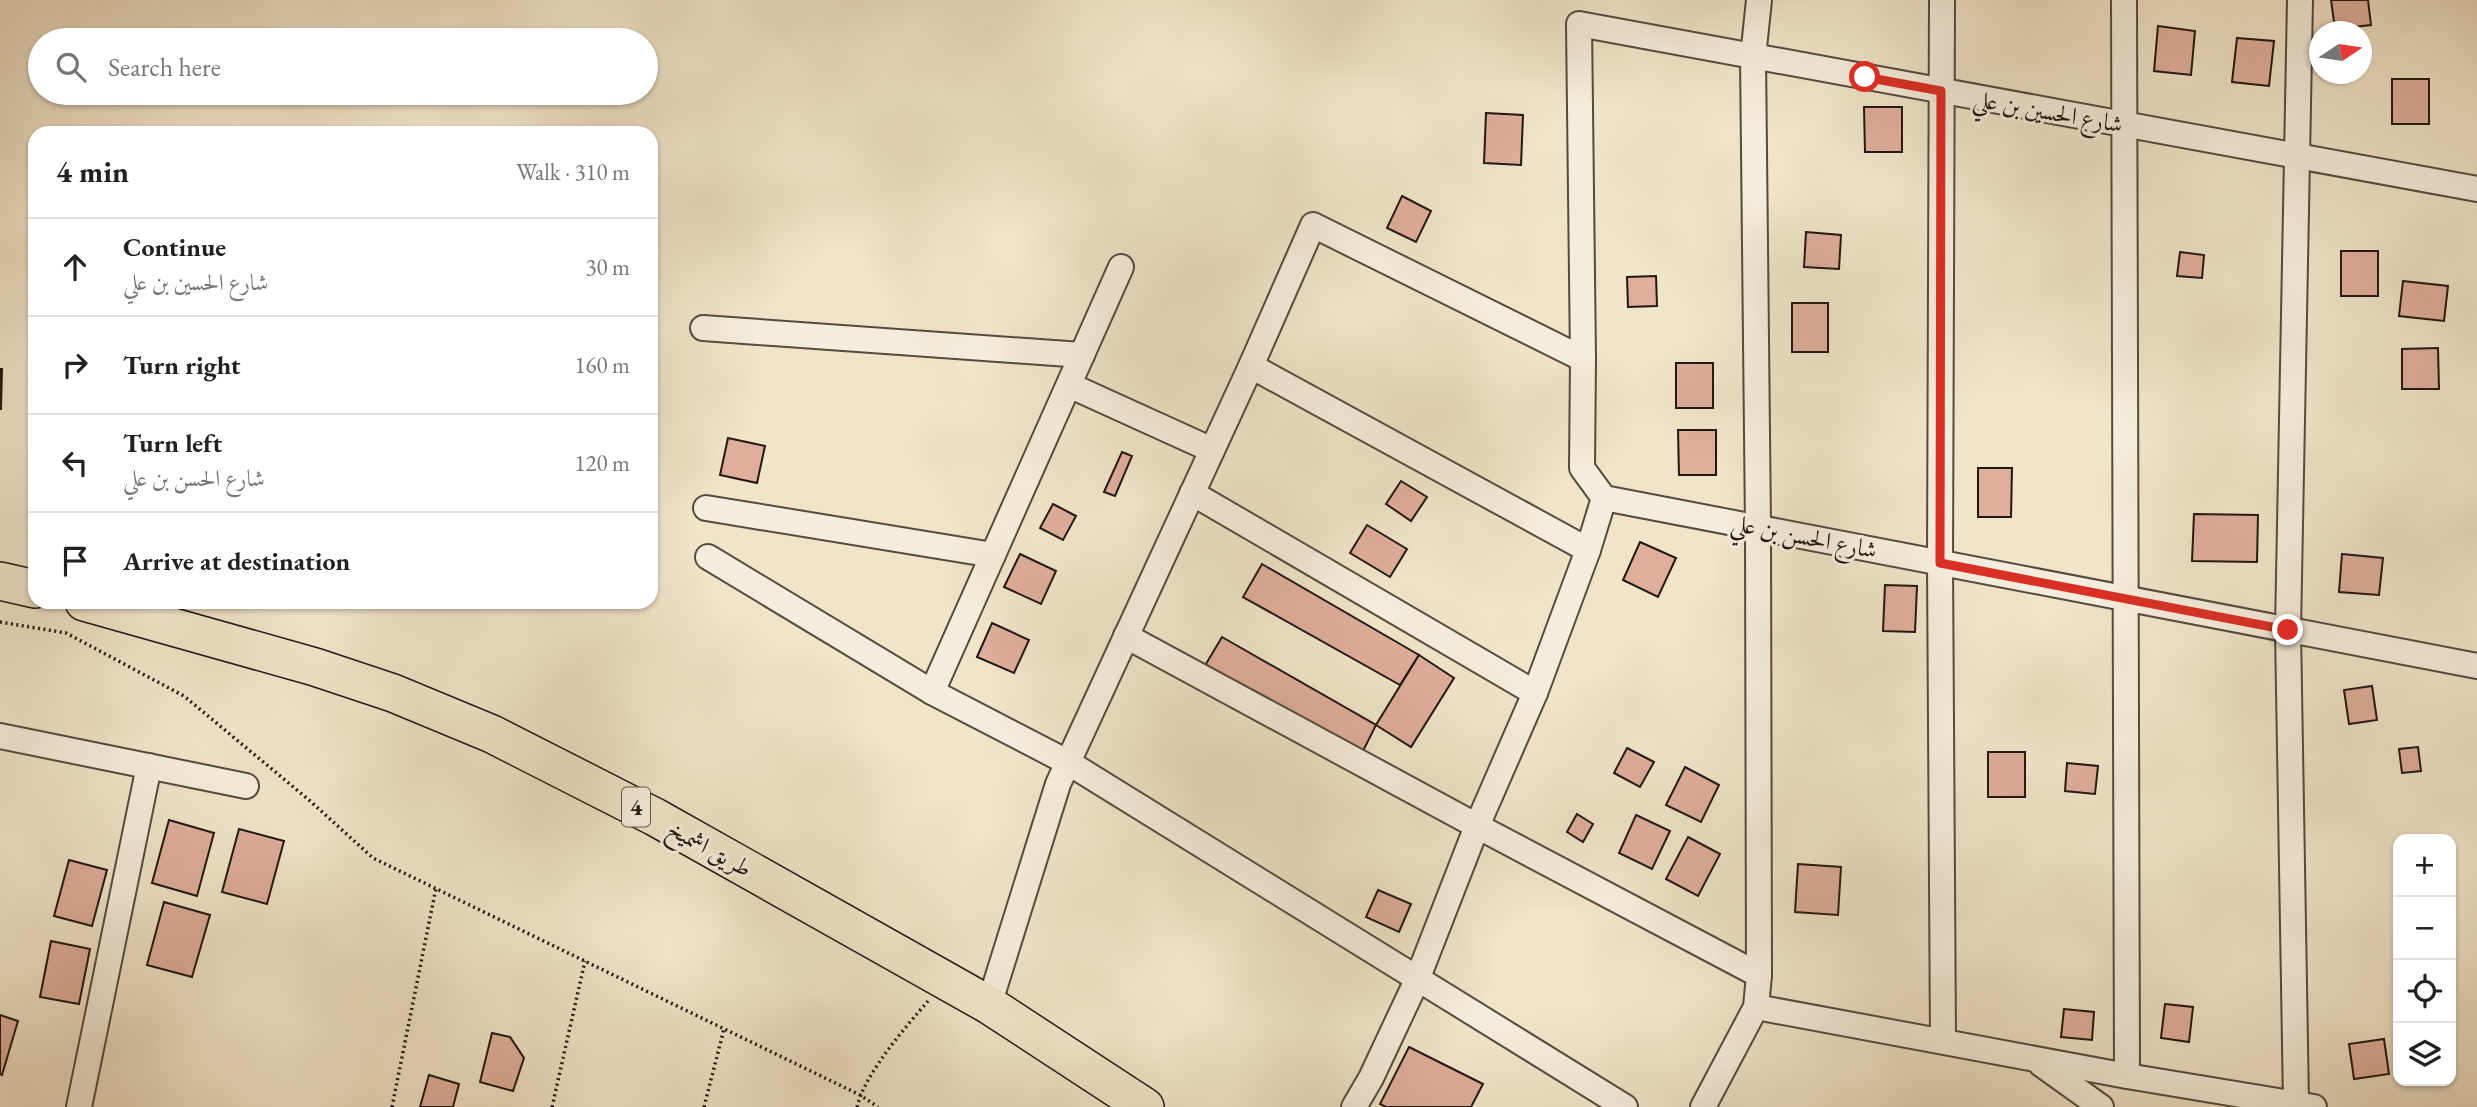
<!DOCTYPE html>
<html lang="en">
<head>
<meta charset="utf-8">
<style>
  :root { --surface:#fff; --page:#f2f2f2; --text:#202124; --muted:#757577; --line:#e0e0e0 }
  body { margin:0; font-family:"EB Garamond",Amiri,serif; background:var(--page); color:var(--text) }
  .controls { position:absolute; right:21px; bottom:21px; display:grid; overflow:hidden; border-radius:14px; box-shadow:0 2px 5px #0004 }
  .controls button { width:63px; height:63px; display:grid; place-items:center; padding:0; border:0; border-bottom:2px solid var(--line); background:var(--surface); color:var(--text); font:35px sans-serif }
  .compass { position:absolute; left:2309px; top:21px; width:63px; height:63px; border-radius:50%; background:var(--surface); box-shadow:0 2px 5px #0004; rotate:77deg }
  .stop { position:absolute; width:21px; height:21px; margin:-16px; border:5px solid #d93025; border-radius:50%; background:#fff }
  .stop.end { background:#d93025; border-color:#fff; box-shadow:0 2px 7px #0008 }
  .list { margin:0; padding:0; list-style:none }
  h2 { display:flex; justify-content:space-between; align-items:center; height:91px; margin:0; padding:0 28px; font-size:30px }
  h2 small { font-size:23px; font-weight:400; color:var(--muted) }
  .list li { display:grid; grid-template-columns:46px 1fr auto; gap:21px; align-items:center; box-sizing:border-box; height:98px; padding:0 28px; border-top:2px solid var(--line) }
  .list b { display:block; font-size:26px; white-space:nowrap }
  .list p { margin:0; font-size:23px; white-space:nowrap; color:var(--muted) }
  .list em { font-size:23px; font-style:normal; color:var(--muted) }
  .icon { flex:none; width:38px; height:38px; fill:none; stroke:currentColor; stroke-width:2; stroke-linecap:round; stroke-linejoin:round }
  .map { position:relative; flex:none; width:2477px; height:1107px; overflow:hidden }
  .search { position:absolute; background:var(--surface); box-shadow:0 2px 5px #0004; left:28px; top:28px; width:630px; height:77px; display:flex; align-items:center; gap:18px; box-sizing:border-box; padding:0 24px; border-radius:38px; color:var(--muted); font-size:26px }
  .panel { position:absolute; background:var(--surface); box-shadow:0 2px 5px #0004; left:28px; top:126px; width:630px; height:483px; border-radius:21px }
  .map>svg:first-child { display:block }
  .building { fill:#dfae9c; stroke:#20180f; stroke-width:2 }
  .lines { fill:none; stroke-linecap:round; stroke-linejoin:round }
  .minor-casing { stroke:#544b3e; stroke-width:28 }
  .highway-casing { stroke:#20180f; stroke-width:40 }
  .path { stroke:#20180f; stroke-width:3.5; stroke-dasharray:2 3.5; stroke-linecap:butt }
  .minor { stroke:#f5eddc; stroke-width:24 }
  .highway { stroke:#f0e4c9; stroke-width:37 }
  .route { stroke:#d93025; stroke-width:9 }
  .labels { text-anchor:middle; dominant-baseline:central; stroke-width:6; stroke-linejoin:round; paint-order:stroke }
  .shield { fill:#f5eddc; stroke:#60584c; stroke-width:2 }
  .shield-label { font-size:23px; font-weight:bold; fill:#20180f }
  .street-label { font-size:24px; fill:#20180f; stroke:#f5eddc }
</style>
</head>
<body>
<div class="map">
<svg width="2477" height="1107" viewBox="0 0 2477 1107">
  <rect width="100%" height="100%" fill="#f0e4c9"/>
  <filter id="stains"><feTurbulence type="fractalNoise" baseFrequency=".00286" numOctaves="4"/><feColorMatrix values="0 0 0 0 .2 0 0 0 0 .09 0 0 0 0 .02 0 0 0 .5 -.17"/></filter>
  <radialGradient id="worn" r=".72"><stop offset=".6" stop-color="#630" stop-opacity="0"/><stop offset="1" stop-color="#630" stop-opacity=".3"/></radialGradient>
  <g class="building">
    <polygon points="2331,0 2368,0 2371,25 2335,29"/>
    <polygon points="2158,26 2195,31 2191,75 2154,71"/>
    <polygon points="2237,38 2274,41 2269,86 2232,82"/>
    <rect x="2392" y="79" width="37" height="45"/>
    <polygon points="1864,107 1902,107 1902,152 1865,152"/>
    <polygon points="1486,113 1523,115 1521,165 1484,163"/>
    <polygon points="1402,196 1431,211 1416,242 1387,228"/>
    <polygon points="1806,232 1841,235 1839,269 1804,267"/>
    <rect x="2341" y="251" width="37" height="45"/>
    <polygon points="2180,252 2204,255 2202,278 2177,276"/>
    <polygon points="1656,276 1657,306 1628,307 1627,277"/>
    <polygon points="2403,281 2448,286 2444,321 2399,316"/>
    <rect x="1792" y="303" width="36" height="49"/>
    <polygon points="2438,348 2439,389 2402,389 2402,349"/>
    <rect x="1676" y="363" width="37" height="45"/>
    <polygon points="0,369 2,369 1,409 0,409"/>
    <polygon points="1678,430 1716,430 1716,475 1679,475"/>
    <polygon points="728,438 765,446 757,483 720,475"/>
    <polygon points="1122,452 1132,456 1115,496 1104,492"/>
    <polygon points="1978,468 2012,468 2011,517 1978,517"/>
    <polygon points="1401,481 1427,497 1411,521 1386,504"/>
    <polygon points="1053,504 1076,516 1063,540 1040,528"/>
    <polygon points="2194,514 2258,515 2257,562 2192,561"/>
    <polygon points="1367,525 1407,549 1390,577 1350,553"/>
    <polygon points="1640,542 1676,558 1658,597 1623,580"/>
    <polygon points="1020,554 1056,571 1041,604 1004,587"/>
    <polygon points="2342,554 2383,558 2379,595 2339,592"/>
    <polygon points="1262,564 1419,655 1400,685 1243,597"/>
    <polygon points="1885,585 1917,586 1915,632 1883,631"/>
    <polygon points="992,623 1029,640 1014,673 977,657"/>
    <polygon points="1222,637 1376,725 1360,757 1203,669"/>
    <polygon points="1419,655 1454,678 1411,747 1376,725"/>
    <polygon points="2372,686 2377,720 2349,724 2344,690"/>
    <polygon points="2418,747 2421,771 2402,773 2399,749"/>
    <polygon points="1627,748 1654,762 1640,787 1614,773"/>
    <rect x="1988" y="752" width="37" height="45"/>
    <polygon points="2067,763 2098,766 2095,794 2065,791"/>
    <polygon points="1685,767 1719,785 1701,822 1666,805"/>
    <polygon points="1577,814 1593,824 1583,842 1567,832"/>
    <polygon points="1636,815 1670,831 1652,869 1619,853"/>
    <polygon points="169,820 214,833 197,896 152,883"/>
    <polygon points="239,829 284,841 267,904 222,892"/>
    <polygon points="1688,837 1720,854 1698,896 1666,879"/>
    <polygon points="69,860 107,870 92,926 54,916"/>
    <polygon points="1798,864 1841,867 1838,915 1795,912"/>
    <polygon points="1378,890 1411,904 1399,932 1366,917"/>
    <polygon points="164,902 210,915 192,977 147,965"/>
    <polygon points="51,941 90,949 79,1004 40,997"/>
    <polygon points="2165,1004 2193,1007 2189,1042 2161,1038"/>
    <polygon points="2064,1009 2094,1012 2092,1040 2061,1037"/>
    <polygon points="0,1015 18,1021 2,1075 0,1074"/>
    <polygon points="492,1033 510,1037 524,1058 513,1091 480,1082"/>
    <polygon points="2384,1039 2389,1074 2354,1079 2349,1044"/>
    <polygon points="1409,1047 1483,1084 1471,1107 1386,1107 1380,1104"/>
    <polygon points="429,1075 459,1084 453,1107 420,1107"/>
  </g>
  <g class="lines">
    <defs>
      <g id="minor">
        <polyline points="1942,0 1940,563 1943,1041"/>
        <polyline points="2124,0 2127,1076 2314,1107"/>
        <polyline points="2477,189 1579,24 1583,359 1582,468 1604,498 2477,666"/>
        <polyline points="703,328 1082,355"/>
        <polyline points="1251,366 1588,550"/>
        <polyline points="1069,385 1212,450"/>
        <polyline points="1192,493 1535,693"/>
        <polyline points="706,508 993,555"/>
        <polyline points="708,557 932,692 1069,763 1625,1107"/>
        <polyline points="1126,636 1477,826 1759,975"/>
        <polyline points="932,692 1121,267"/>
        <polyline points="0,736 246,786"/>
        <polyline points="989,1005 1058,784 1251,366 1313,225 1583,359"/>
        <polyline points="1756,1007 2127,1076"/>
        <polyline points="2041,1064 2101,1107"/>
        <polyline points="2296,1103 2288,630 2300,0"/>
        <polyline points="79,1107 149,766"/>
        <polyline points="1354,1107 1371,1078 1417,980 1477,826 1535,693 1588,550 1604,498"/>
        <polyline points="1703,1107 1756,1007 1759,975 1758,527 1753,57 1759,0"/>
      </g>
      <g id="highway">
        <polyline points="0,581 35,589"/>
        <polyline points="84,602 315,667 393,693 492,734 655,817 989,1005 1145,1107"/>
      </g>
    </defs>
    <use href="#minor" class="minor-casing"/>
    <use href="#highway" class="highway-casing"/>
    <g class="path">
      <polyline points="0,622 66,633 184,696 309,800 373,858 860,1095 878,1107"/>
      <polyline points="392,1107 436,888"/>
      <polyline points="552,1107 585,961"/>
      <polyline points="704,1107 724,1029"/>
      <path d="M857,1107c8,-34 48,-79 71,-106"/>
    </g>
    <use href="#minor" class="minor"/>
    <use href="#highway" class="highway"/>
  </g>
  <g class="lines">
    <polyline class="route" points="1865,77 1941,91 1940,563 2288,630"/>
  </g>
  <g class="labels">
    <rect class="shield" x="622" y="787.5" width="28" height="39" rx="5"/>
    <g class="shield-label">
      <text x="636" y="807">4</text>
    </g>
    <g class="street-label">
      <text transform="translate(2048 111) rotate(10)">شارع الحسين بن علي</text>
      <text transform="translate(1804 536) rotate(11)">شارع الحسن بن علي</text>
      <text transform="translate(710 848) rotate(29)">طريق اشميخ</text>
    </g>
  </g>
  <rect width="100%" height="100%" filter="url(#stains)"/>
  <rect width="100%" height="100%" fill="url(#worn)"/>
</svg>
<div class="controls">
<button>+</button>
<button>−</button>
<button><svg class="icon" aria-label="locate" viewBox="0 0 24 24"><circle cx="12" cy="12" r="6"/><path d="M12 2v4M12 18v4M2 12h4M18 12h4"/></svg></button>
<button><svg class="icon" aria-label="layers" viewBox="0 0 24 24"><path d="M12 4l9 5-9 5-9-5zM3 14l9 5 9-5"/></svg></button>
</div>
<svg class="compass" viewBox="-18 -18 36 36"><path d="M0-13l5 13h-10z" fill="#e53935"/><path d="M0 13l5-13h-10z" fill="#757577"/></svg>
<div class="stop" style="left:1865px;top:77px"></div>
<div class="stop end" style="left:2288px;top:630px"></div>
<div class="search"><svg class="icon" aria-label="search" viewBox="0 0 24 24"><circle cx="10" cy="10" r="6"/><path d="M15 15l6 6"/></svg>Search here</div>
<section class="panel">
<h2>4 min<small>Walk · 310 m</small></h2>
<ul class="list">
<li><svg class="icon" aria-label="ahead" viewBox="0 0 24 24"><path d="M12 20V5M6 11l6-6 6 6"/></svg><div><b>Continue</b><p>شارع الحسين بن علي</p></div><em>30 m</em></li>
<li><svg class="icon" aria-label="right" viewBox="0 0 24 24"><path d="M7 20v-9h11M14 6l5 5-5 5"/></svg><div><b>Turn right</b></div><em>160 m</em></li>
<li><svg class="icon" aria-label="left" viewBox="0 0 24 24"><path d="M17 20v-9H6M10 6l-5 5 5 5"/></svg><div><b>Turn left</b><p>شارع الحسن بن علي</p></div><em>120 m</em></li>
<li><svg class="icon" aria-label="arrive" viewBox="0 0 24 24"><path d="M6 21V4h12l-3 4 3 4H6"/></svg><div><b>Arrive at destination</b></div></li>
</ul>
</section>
</div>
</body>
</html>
